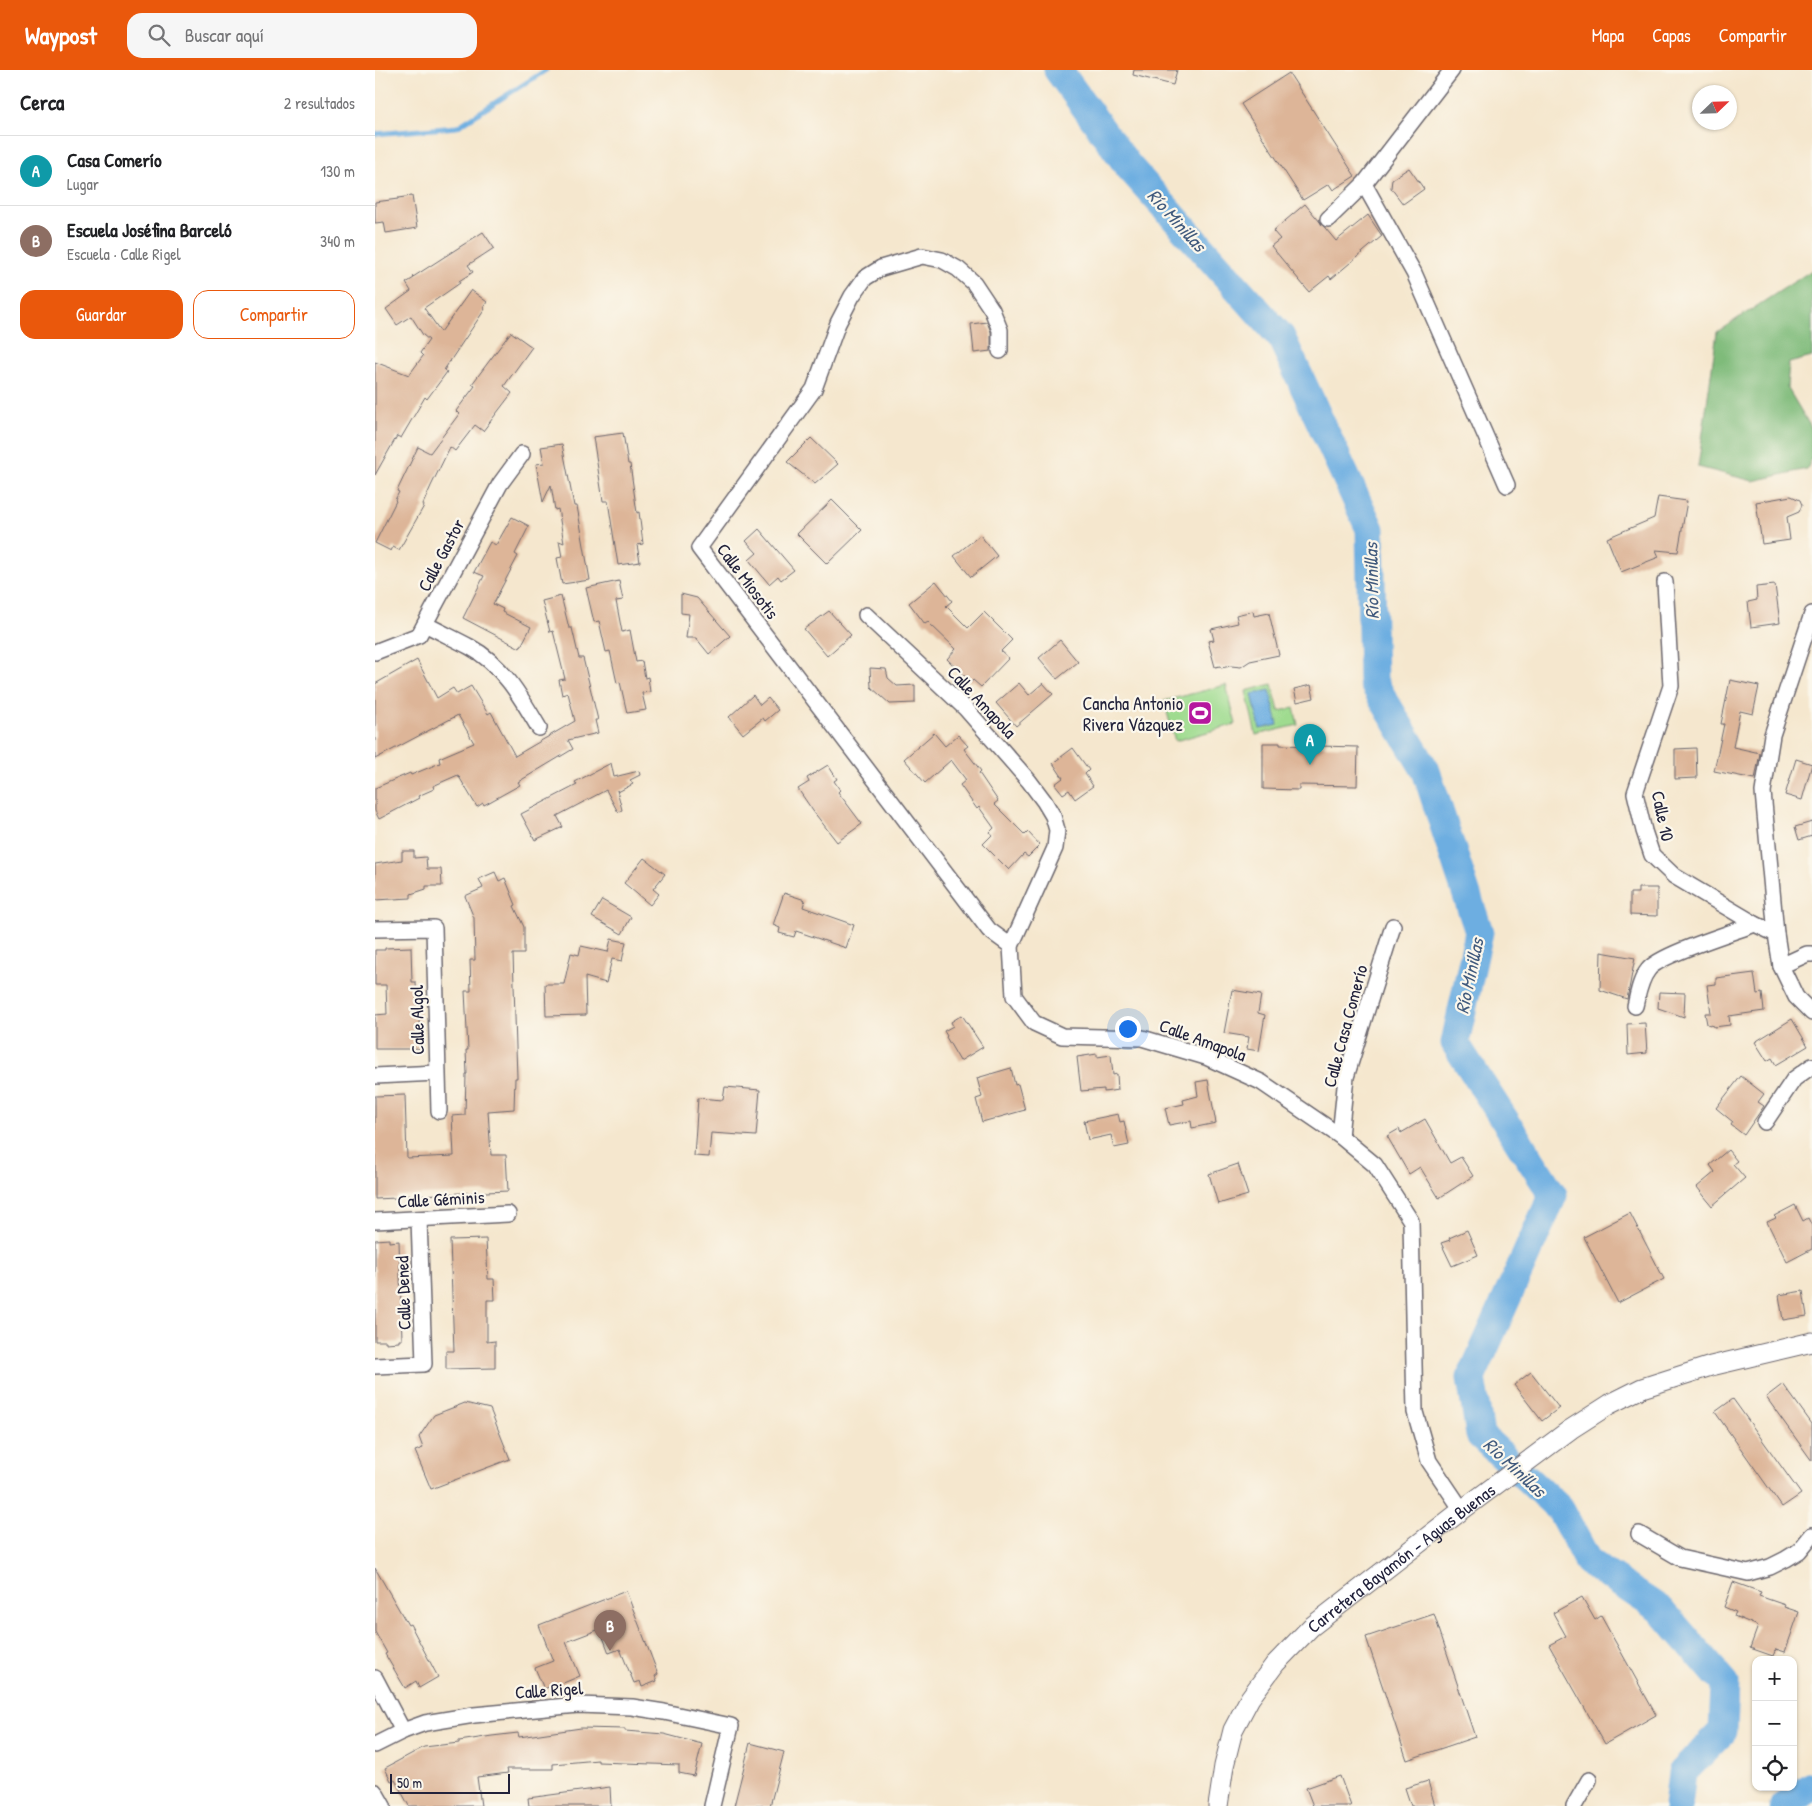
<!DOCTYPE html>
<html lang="es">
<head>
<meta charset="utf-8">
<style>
  :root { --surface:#fff; --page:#f6f6f6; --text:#202124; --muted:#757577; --line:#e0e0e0; --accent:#ea580c }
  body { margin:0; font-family:"Patrick Hand",sans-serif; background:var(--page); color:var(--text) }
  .controls { position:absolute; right:15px; bottom:15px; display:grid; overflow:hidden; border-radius:10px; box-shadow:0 1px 4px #0004 }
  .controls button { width:45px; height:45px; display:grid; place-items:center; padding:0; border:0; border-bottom:1px solid var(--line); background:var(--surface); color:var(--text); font:25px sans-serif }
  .compass { position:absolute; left:1317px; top:15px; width:45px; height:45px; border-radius:50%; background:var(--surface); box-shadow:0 1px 4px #0004; rotate:67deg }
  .scale { position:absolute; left:15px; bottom:12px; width:120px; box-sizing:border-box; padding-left:5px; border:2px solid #22223b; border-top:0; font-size:14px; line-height:18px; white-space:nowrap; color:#22223b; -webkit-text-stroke:4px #fbf7ec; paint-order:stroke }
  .you { position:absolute; left:752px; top:958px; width:18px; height:18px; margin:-12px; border:4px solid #fff; border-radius:50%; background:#1a73e8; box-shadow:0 0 0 8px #1a73e833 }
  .badge { display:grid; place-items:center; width:32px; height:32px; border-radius:50%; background:var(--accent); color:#fff; font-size:16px; font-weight:700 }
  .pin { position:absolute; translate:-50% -41px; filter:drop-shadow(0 1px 2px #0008) }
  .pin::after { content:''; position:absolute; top:26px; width:18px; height:15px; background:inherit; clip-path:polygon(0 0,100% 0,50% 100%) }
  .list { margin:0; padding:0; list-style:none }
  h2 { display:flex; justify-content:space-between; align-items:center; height:65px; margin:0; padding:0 20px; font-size:21px }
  h2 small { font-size:16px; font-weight:400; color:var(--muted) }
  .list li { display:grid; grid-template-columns:32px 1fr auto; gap:15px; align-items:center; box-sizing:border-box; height:70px; padding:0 20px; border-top:1px solid var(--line) }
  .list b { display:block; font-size:19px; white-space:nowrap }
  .list p { margin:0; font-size:16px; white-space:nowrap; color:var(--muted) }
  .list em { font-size:16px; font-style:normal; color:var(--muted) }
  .actions { display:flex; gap:10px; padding:15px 20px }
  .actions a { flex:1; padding:11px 0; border:1px solid var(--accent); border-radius:15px; text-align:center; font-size:18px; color:var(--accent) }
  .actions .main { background:var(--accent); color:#fff }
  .icon { flex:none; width:28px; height:28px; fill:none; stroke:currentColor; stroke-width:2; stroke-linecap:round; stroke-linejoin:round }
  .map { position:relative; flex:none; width:1437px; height:1736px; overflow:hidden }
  header { display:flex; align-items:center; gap:30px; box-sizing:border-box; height:70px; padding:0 25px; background:var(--accent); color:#fff }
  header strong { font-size:24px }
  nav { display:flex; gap:28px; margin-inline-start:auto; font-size:18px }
  .search { width:350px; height:45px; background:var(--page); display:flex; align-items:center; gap:12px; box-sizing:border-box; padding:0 18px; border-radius:15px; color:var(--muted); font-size:19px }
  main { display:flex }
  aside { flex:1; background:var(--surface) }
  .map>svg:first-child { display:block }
  .green { fill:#9fdb8f; stroke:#607e65 }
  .forest { fill:#7fbb7a; stroke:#506e5a }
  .water { fill:#6daee1; stroke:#48688e }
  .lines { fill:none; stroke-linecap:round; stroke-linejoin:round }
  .stream { stroke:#6daee1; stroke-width:5 }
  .river { stroke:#6daee1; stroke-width:29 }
  .building { fill:#ddb598 }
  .minor-casing { stroke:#6c676e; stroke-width:18 }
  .tertiary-casing { stroke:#6c676e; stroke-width:21 }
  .minor { stroke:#fff; stroke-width:15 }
  .tertiary { stroke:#fff; stroke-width:19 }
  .labels { text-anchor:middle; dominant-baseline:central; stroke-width:4.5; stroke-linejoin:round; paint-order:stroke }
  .street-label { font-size:18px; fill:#22223b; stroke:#fbf7ec }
  .poi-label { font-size:18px; fill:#22223b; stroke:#fbf7ec; text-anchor:end }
  .water-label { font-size:19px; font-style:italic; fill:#405a7d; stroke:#fbf7ec }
</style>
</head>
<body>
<header>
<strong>Waypost</strong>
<div class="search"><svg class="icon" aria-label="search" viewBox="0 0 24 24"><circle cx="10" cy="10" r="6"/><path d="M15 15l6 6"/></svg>Buscar aquí</div>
<nav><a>Mapa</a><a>Capas</a><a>Compartir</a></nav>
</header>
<main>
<aside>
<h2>Cerca<small>2 resultados</small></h2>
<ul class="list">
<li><span class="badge" style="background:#0f9aa8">A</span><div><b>Casa Comerío</b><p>Lugar</p></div><em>130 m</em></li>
<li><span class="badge" style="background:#8d6e63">B</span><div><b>Escuela Joséfina Barceló</b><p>Escuela · Calle Rigel</p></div><em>340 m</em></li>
</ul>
<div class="actions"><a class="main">Guardar</a><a>Compartir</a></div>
</aside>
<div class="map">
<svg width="1437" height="1736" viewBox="0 0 1437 1736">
  <rect width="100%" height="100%" fill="#fbf7ec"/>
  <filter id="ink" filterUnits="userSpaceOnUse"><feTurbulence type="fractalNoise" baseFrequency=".02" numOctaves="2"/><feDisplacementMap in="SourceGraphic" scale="10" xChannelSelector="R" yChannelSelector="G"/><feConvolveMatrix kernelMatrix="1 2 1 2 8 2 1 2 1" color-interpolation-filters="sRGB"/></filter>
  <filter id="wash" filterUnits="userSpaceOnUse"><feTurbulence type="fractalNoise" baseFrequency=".0096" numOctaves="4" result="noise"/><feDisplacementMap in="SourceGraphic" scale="20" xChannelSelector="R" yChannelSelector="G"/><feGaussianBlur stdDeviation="1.12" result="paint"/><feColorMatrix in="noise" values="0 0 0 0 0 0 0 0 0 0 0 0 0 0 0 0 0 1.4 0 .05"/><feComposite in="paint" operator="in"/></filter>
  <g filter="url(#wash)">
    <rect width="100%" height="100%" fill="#f5e7ce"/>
    <g class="green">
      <polygon points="897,614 904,641 919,638 923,655 881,665 871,621"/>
      <polygon points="851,615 861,654 800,671 789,631"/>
    </g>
    <polygon class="forest" points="1437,200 1437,287 1414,293 1412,317 1437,359 1437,388 1432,399 1378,411 1323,397 1342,262"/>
    <polygon class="water" points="895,620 903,655 885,659 877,624"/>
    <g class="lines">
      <polyline class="stream" points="0,64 82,57 171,0"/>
      <g class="river">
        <polyline points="683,0 754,97 906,267 995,459 998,612 1051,701 1104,862 1080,973 1178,1125 1096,1308 1105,1365 1185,1439 1213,1492 1286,1540 1350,1614 1348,1661 1307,1703 1303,1736"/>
        <polyline points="1409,1736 1437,1716"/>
      </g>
    </g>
    <g id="blocks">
      <g class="building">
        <polygon points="759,0 802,0 798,15 758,5"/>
        <polygon points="914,3 980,106 958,120 954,114 928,130 866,34"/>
        <polygon points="1034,98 1049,119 1028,134 1016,118 1017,109"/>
        <polygon points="37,126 42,158 11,163 9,152 0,153 0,132 23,129 23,128"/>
        <polygon points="930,134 961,171 993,145 1007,166 956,209 954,206 934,222 896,176 905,169 898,161"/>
        <polygon points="108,162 119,178 93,195 98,202 84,211 85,213 49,238 66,262 96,220 112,232 108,238 110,239 69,300 72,302 52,329 50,327 26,368 22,366 0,405 0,292 34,305 48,286 45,283 54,270 48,265 36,246 22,255 11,239 36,221 31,213 39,208 38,207"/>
        <polygon points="612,252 616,262 616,281 599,283 596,254"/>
        <polygon points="136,262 157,277 129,316 137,323 108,361 100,355 80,381 75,377 56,416 48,434 49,436 24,480 18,477 16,481 0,473 21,431 20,430 24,422 22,421 43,377 55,383 84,344 81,341 100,316 97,314"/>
        <polygon points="248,363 253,394 255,394 262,443 264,442 268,474 262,475 265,492 243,495 233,431 228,431 218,367"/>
        <polygon points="436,368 463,394 440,414 412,392"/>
        <polygon points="187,374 199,436 202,436 215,510 187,514 182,488 187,487 184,471 189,473 183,439 180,440 176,415 168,432 161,394 169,393 166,377"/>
        <polygon points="1416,426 1425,430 1427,435 1424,442 1412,447 1415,470 1387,474 1381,432"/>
        <polygon points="1283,427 1312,431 1303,482 1281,480 1284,487 1246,502 1232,468 1279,448"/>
        <polygon points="457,430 487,460 452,494 422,464"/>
        <polygon points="137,447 154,456 140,484 143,486 118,534 128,539 127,542 156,557 145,578 88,548 109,506 99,502 115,472 121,475"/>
        <polygon points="384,459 419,500 406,510 403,506 394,514 374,490 382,483 371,471"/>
        <polygon points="605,465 622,486 596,507 579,486"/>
        <polygon points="244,511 248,530 241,531 247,562 255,560 261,592 267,591 270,608 273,607 275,622 267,623 271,640 252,643 245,612 242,613 235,581 231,582 224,551 219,552 211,518"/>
        <polygon points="561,511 577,531 571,536 593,558 609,542 637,570 626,581 634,588 606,617 598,610 596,612 572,589 581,579 553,552 550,554 534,533"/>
        <polygon points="1400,515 1405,553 1376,557 1373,532 1382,530 1381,517"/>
        <polygon points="306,524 322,528 355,566 334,584 321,568 311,568 314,544 306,543"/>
        <polygon points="186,526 194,558 197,558 204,588 208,588 223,650 220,650 223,663 193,670 198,679 143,712 145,715 109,735 108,733 102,737 83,705 58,716 59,719 43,726 44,728 4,749 0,741 0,718 35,703 36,705 65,693 64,688 99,673 83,645 0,689 0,614 42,590 62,628 78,618 82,624 96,616 113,644 116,642 140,686 200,651 193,623 187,625 184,610 190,609 178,561 175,562 167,531"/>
        <polygon points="454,541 476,565 452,586 429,559"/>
        <polygon points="878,541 879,546 894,543 904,585 875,591 866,597 856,596 846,598 845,596 840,597 833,571 839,570 836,559 863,553 861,545"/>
        <polygon points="685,570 703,592 682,609 664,588"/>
        <polygon points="495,598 511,599 513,608 522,616 540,615 540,633 515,634 496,617"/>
        <polygon points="1355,610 1384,616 1378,644 1365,641 1358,677 1385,683 1380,709 1339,701 1349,654 1346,654"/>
        <polygon points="644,613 654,625 668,613 678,624 641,656 621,633"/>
        <polygon points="936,615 939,628 922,632 919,619"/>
        <polygon points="378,625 385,635 393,628 403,640 390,651 388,648 368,664 354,647"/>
        <polygon points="559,663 570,676 583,665 593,676 589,679 606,701 604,703 623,731 619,734 650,765 653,762 665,775 653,787 649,784 634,800 608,774 617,765 615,762 619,758 604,737 602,739 585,715 591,710 576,690 550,713 529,689"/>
        <polygon points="888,673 905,673 905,675 983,677 982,716 924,715 924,720 888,719"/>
        <polygon points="698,678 714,700 710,704 718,716 700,729 694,720 688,724 680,714 688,708 678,693"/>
        <polygon points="1321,678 1322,708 1300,709 1300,679"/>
        <polygon points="1421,689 1437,694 1427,730 1410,725"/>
        <polygon points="236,693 239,707 264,701 265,705 255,710 258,714 243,722 242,720 247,740 243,742 231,720 182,746 188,757 160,770 146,744 202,715 200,712"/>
        <polygon points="453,695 462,709 459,711 465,720 463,722 487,754 462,772 438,741 423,719 434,712 432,708"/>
        <polygon points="1437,752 1437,766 1424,770 1420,757"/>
        <polygon points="27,781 39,781 39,788 51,787 52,799 66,799 67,816 51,816 51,819 36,824 36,828 0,830 0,794 27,790"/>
        <polygon points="269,788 290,804 278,819 284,824 275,835 249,813"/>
        <polygon points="120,802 124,811 130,808 141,835 139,836 149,857 149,884 138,884 142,1008 140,1008 139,1039 113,1041 116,1085 131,1085 133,1121 22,1126 22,1128 0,1129 0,1026 30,1025 32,1088 79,1086 77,1046 90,1045 91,1004 92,1004 91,980 93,980 90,921 96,921 95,890 100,890 99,848 90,826 108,818 104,809"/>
        <polygon points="1263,818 1282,818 1282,846 1255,845 1255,823 1263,823"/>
        <polygon points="409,823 430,830 428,837 479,855 471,878 421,861 419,867 404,863 405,858 398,855"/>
        <polygon points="227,830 256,847 247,864 217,847"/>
        <polygon points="236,869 251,872 247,891 237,889 231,913 210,907 211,945 171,946 170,914 189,914 196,883 204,885 206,876 233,882"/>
        <polygon points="36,877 37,912 41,912 42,936 44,935 45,979 0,979 0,945 12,944 11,915 0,915 0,880 10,880 10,878"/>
        <polygon points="1226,882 1260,888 1252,929 1225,920"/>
        <polygon points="1379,903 1382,924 1387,923 1389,941 1354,946 1355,955 1339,957 1339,956 1332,954 1330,943 1336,943 1332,915 1341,914 1341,908"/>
        <polygon points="857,920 886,925 883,943 890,945 884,981 872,979 874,967 849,963"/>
        <polygon points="1284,922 1310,923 1309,947 1283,938"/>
        <polygon points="587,945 608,977 585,991 571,967 572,966 569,961 578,956 576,952"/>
        <polygon points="1417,949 1433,976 1401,995 1397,988 1392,991 1380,972"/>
        <polygon points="1270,953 1272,983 1253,985 1252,954"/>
        <polygon points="722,984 722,987 736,985 738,1005 742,1004 743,1020 729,1022 729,1019 706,1021 702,987"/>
        <polygon points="636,998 640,1015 643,1014 650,1040 607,1052 601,1029 607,1027 602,1008"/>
        <polygon points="1366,1006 1389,1024 1383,1032 1389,1036 1369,1065 1356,1055 1358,1052 1341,1038"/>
        <polygon points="833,1010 841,1053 817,1058 816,1051 794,1055 790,1038 809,1034 808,1030 823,1026 821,1012"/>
        <polygon points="350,1017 385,1020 381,1066 336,1063 334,1087 319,1086 323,1028 348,1030"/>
        <polygon points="743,1044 745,1052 749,1051 754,1075 739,1078 736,1065 713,1070 709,1051"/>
        <polygon points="1050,1049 1075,1093 1086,1087 1098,1106 1064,1128 1045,1097 1034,1104 1012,1066 1024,1059 1026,1063"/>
        <polygon points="1353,1080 1362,1091 1358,1094 1370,1108 1337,1136 1322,1117 1340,1102 1335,1095"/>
        <polygon points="863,1094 873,1125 843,1134 834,1104"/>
        <polygon points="1420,1135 1428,1151 1433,1148 1437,1156 1437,1179 1412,1192 1392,1152 1401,1148 1399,1146"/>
        <polygon points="1255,1143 1289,1209 1243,1233 1209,1167"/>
        <polygon points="1092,1160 1103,1185 1077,1196 1066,1173 1075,1170 1074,1168"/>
        <polygon points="14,1169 14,1172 24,1171 27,1270 24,1270 24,1272 11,1273 11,1271 0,1271 0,1170"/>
        <polygon points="111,1169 113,1209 119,1209 120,1230 112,1230 112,1272 120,1271 120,1298 71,1299 71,1281 79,1281 75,1170"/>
        <polygon points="1428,1221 1432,1246 1408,1250 1404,1225"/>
        <polygon points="1156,1302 1184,1338 1167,1351 1139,1315"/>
        <polygon points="1408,1314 1437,1354 1437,1391 1391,1327"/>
        <polygon points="1358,1329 1426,1424 1407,1437 1340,1342"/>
        <polygon points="90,1333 115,1339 135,1389 56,1419 40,1381 48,1378 44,1367 59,1345"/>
        <polygon points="0,1498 33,1555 35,1554 63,1607 44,1618 41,1611 30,1618 10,1584 12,1583 0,1562"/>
        <polygon points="1358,1512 1386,1522 1384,1526 1410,1535 1409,1537 1424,1542 1410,1582 1401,1579 1398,1586 1375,1578 1383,1556 1359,1546 1361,1542 1349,1537"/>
        <polygon points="251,1521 283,1604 280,1606 282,1611 267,1617 265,1611 259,1613 245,1579 234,1583 225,1559 191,1572 205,1606 179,1617 178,1615 169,1619 160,1598 178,1591 164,1555"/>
        <polygon points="1207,1527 1220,1550 1226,1546 1281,1645 1230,1674 1174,1575 1191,1566 1178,1543"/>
        <polygon points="1059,1544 1100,1667 1032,1690 991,1567"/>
        <polygon points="206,1658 250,1659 250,1661 289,1664 327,1674 319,1706 304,1703 304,1695 223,1692 223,1690 178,1694 178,1699 132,1699 133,1703 102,1707 106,1736 34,1736 20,1710 16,1711 10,1698 49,1677 84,1673 84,1671 117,1666 143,1663 144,1667"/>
        <polygon points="375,1673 409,1682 395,1736 359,1736"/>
        <polygon points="965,1706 976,1736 938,1736 931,1718"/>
        <polygon points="1053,1711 1060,1736 1036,1736 1030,1718"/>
        <polygon points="235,1717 236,1736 154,1736 153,1728"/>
      </g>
    </g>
  </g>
  <g filter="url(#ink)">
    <use href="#blocks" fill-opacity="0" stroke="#6c676e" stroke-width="1"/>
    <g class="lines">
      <defs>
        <g id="minor">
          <polyline points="989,114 1039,203 1132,415"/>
          <polyline points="953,149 989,114 1077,0"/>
          <polyline points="625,281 625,260 617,240 599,213 583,199 567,190 547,186 506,198 490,208 477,226 463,253 439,319 324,478 614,860 636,876"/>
          <polyline points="1290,512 1296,616 1260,723 1269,761 1277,785 1299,806 1380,854 1401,864 1406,896 1421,927 1437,943"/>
          <polyline points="491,545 591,639 654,711 669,731 678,746 682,760 680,778 636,876 639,926 659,953 687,966 767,968 831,987 886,1012 965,1066 1000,1095 1036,1151 1040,1342 1054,1391 1087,1440"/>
          <path d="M50,554c15,8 30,15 45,23 32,17 51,50 69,81"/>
          <polyline points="0,582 44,565 125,414 147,384"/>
          <polyline points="0,859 59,858 64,1041"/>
          <polyline points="1401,864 1388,722 1397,665 1437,544"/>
          <polyline points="1406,896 1432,884 1437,884"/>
          <path d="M1260,936c3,-12 5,-26 13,-36 10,-15 86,-38 107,-46"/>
          <polyline points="0,1006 62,1003"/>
          <polyline points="1390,1052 1419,1009 1437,996"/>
          <polyline points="965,1066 971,1007 1018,856"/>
          <polyline points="0,1151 133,1144"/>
          <polyline points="0,1296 49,1294 44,1149"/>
          <polyline points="1264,1464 1305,1488 1373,1503 1395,1497 1411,1489 1424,1481 1437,1465"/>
          <polyline points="0,1608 28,1661"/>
          <polyline points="0,1675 28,1661 50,1653 99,1645 203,1635 257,1637 289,1642 356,1656 337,1736"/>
          <polyline points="0,1722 8,1736"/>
          <polyline points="1199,1736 1214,1710"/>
        </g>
        <g id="tertiary">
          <path id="s1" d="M843,1736l6,-40 9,-36 17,-32 25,-34 36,-37 151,-117 109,-81 39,-25 32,-16 69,-22 101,-24"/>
        </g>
      </defs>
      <use href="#minor" class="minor-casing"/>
      <use href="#tertiary" class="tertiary-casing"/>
      <use href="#minor" class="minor"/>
      <use href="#tertiary" class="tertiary"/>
    </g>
  </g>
  <defs>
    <symbol id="stadium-square" viewBox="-11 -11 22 22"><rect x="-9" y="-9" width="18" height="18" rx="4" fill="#b5179e" stroke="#fbf7ec"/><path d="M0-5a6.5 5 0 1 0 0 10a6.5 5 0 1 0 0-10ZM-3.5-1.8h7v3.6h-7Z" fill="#fff"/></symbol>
  </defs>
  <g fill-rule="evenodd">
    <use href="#stadium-square" x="811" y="629" width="28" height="28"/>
  </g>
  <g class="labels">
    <g class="street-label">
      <text transform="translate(66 485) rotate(-62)">Calle Gastor</text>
      <text transform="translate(373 511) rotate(53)">Calle Miosotis</text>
      <text transform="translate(607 632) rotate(47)">Calle Amapola</text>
      <text transform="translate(1288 746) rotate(78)">Calle 10</text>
      <text transform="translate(42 950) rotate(-91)">Calle Algol</text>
      <text transform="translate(970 956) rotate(-75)">Calle Casa Comerío</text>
      <text transform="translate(828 970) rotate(20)">Calle Amapola</text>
      <text transform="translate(66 1129) rotate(-3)">Calle Géminis</text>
      <text transform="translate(28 1223) rotate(-92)">Calle Dened</text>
      <text stroke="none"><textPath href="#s1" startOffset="321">Carretera Bayamón - Aguas Buenas</textPath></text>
      <text transform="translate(174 1620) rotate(-4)">Calle Rigel</text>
    </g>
    <g class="poi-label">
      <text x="808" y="633">Cancha Antonio<tspan x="808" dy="21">Rivera Vázquez</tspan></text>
    </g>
    <g class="water-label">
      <text transform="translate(802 150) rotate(48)">Río Minillas</text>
      <text transform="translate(996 511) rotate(-91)">Río Minillas</text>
      <text transform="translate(1094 906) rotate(-78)">Río Minillas</text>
      <text transform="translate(1140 1397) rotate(43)">Río Minillas</text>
    </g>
  </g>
</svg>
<div class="controls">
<button>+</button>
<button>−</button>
<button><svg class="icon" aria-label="locate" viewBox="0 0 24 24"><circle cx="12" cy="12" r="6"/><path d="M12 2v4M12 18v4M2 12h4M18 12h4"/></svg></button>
</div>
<svg class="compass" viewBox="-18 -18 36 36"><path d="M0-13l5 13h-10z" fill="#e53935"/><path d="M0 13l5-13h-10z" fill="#757577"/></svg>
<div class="scale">50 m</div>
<div class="you"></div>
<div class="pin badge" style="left:935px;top:695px;background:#0f9aa8">A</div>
<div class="pin badge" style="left:235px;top:1581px;background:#8d6e63">B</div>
</div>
</main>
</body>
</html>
